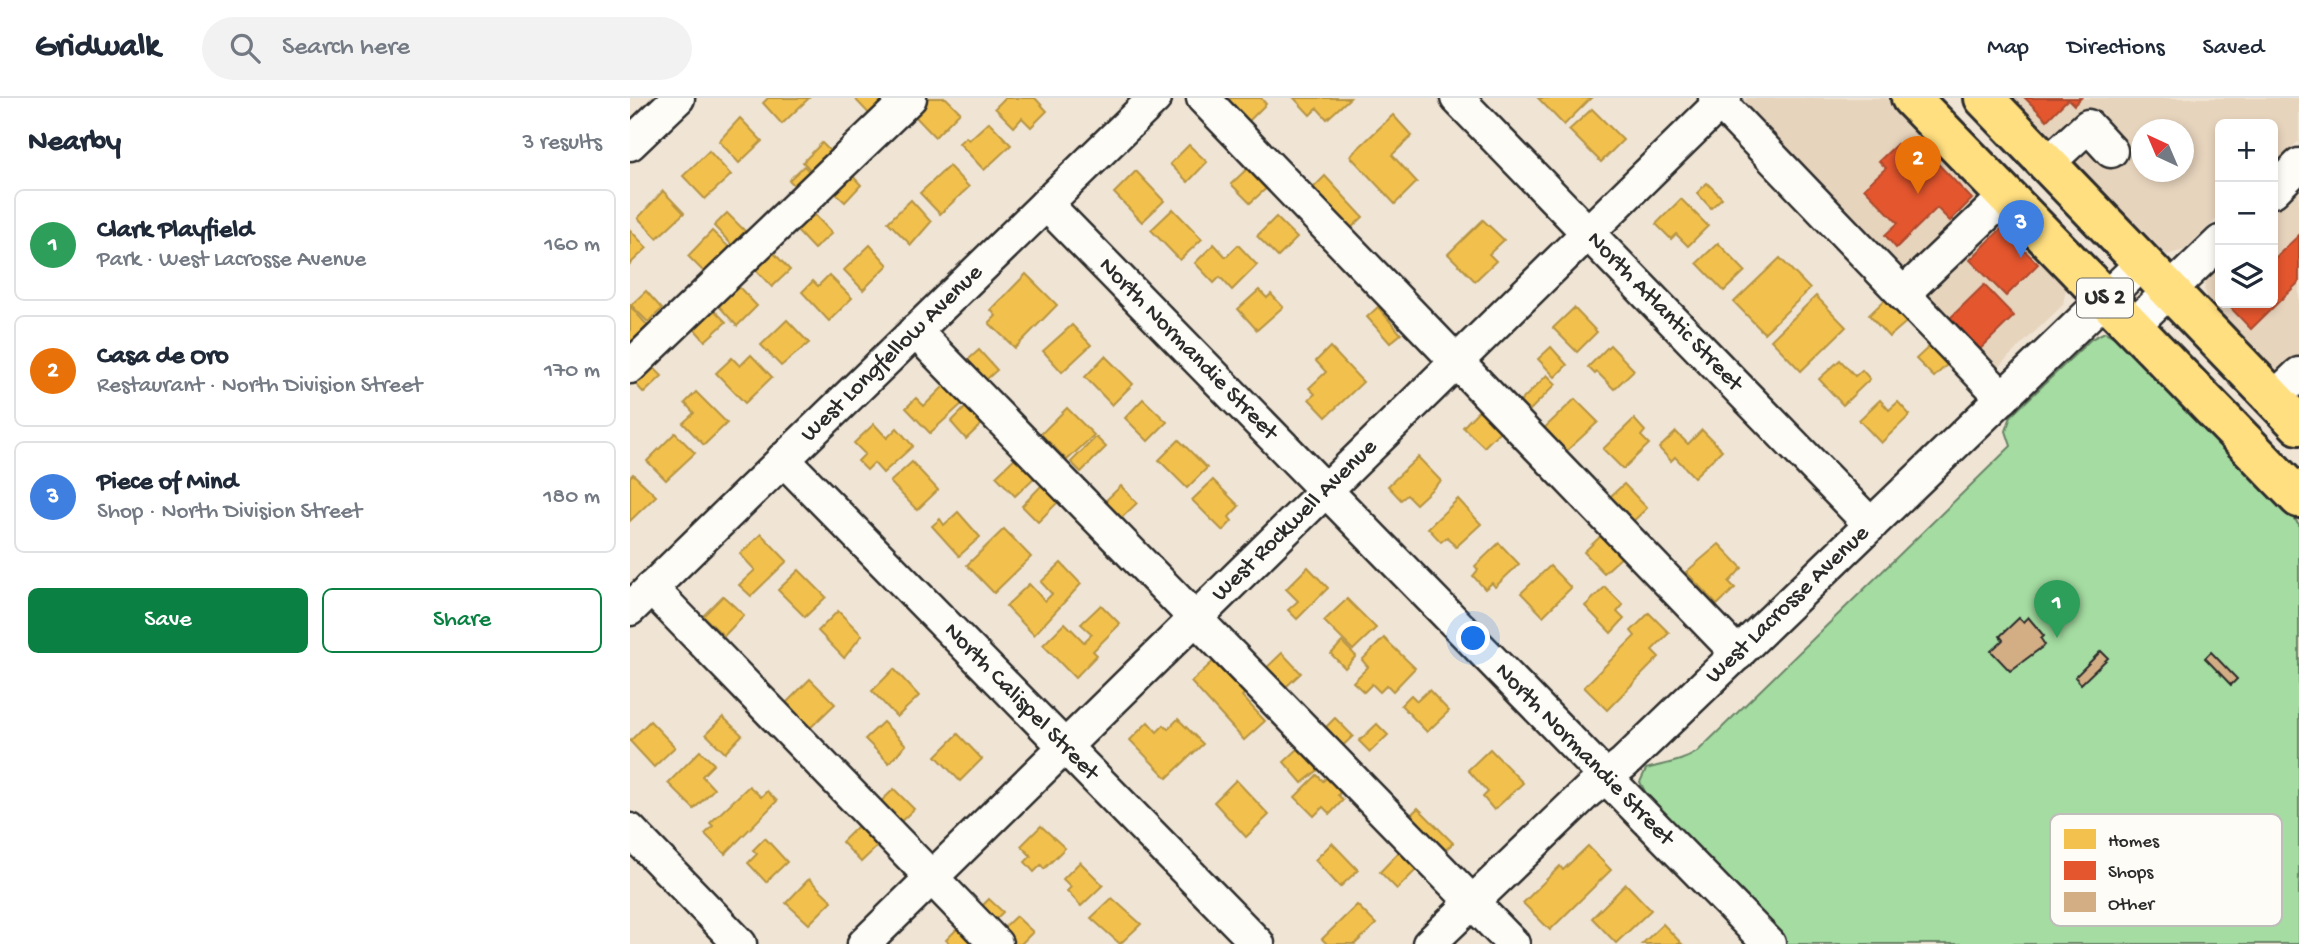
<!DOCTYPE html>
<html lang="en">
<head>
<meta charset="utf-8">
<style>
  :root { --surface:#fff; --page:#f2f2f3; --text:#1f2937; --muted:#747a83; --line:#e0e1e3; --accent:#0b8043 }
  body { margin:0; font-family:"Gochi Hand",sans-serif; background:var(--page); color:var(--text) }
  .controls { position:absolute; right:21px; top:21px; display:grid; overflow:hidden; border-radius:10px; box-shadow:0 4px 10px #0003 }
  .controls button { width:63px; height:63px; display:grid; place-items:center; padding:0; border:0; border-bottom:2px solid var(--line); background:var(--surface); color:var(--text); font:35px sans-serif }
  .compass { position:absolute; left:1501px; top:21px; width:63px; height:63px; border-radius:50%; background:var(--surface); box-shadow:0 4px 10px #0003; rotate:316deg }
  .you { position:absolute; left:844px; top:541px; width:24px; height:24px; margin:-18px; border:5px solid #fff; border-radius:50%; background:#1a73e8; box-shadow:0 0 0 10px #1a73e833 }
  .badge { display:grid; place-items:center; width:46px; height:46px; border-radius:50%; background:var(--accent); color:#fff; font-size:23px; font-weight:700 }
  .pin { position:absolute; translate:-50% -58px; filter:drop-shadow(0 2px 4px #0008) }
  .pin::after { content:''; position:absolute; top:37px; width:24px; height:21px; background:inherit; clip-path:polygon(0 0,100% 0,50% 100%) }
  .list { margin:0; padding:0; list-style:none }
  h2 { display:flex; justify-content:space-between; align-items:center; height:91px; margin:0; padding:0 28px; font-size:30px }
  h2 small { font-size:23px; font-weight:400; color:var(--muted) }
  .list li { display:grid; grid-template-columns:46px 1fr auto; gap:21px; align-items:center; box-sizing:border-box; height:112px; margin:0 14px 14px; padding:0 14px; border:2px solid var(--line); border-radius:10px }
  .list b { display:block; font-size:26px; white-space:nowrap }
  .list p { margin:0; font-size:23px; white-space:nowrap; color:var(--muted) }
  .list em { font-size:23px; font-style:normal; color:var(--muted) }
  .actions { display:flex; gap:14px; padding:21px 28px }
  .actions a { flex:1; padding:16px 0; border:2px solid var(--accent); border-radius:10px; text-align:center; font-size:24px; color:var(--accent) }
  .actions .main { background:var(--accent); color:#fff }
  .icon { flex:none; width:38px; height:38px; fill:none; stroke:currentColor; stroke-width:2; stroke-linecap:round; stroke-linejoin:round }
  .map { position:relative; flex:none; width:1669px; height:846px; overflow:hidden }
  header { display:flex; align-items:center; gap:42px; box-sizing:border-box; height:98px; padding:0 35px; background:var(--surface); border-bottom:2px solid var(--line) }
  header strong { font-size:33px }
  nav { display:flex; gap:38px; margin-inline-start:auto; font-size:24px }
  .search { width:490px; height:63px; background:var(--page); display:flex; align-items:center; gap:18px; box-sizing:border-box; padding:0 24px; border-radius:38px; color:var(--muted); font-size:26px }
  main { display:flex }
  aside { flex:1; background:var(--surface) }
  .map>svg:first-child { display:block }
  .built { fill:#e7d4bd; fill-rule:evenodd }
  .green { fill:#a4dca1; stroke:#688466; stroke-width:2 }
  .homes { fill:#f2c14e; stroke:#b69444; stroke-width:2 }
  .shops { fill:#e4572e; stroke:#ac4a2d; stroke-width:2 }
  .building { fill:#d3ae85; stroke:#2b2b2b; stroke-width:2 }
  .lines { fill:none; stroke-linecap:round; stroke-linejoin:round }
  .minor-casing { stroke:#2b2b2b; stroke-width:37 }
  .major-casing { stroke:#2b2b2b; stroke-width:44 }
  .minor { stroke:#fdfcf7; stroke-width:32 }
  .major { stroke:#ffdf80; stroke-width:38 }
  .labels { text-anchor:middle; dominant-baseline:central; stroke-width:7; stroke-linejoin:round; paint-order:stroke }
  .shield { fill:#fdfcf7; stroke:#6a6a68; stroke-width:2 }
  .shield-label { font-size:23px; font-weight:bold; fill:#2b2b2b }
  .street-label { font-size:24px; fill:#2b2b2b; stroke:#fdfcf7 }
  .key { fill:#fdfcf7; stroke:#bebdba; stroke-width:2 }
  .key-label { font-size:19px; fill:#2b2b2b }
</style>
</head>
<body>
<header>
<strong>Gridwalk</strong>
<div class="search"><svg class="icon" aria-label="search" viewBox="0 0 24 24"><circle cx="10" cy="10" r="6"/><path d="M15 15l6 6"/></svg>Search here</div>
<nav><a>Map</a><a>Directions</a><a>Saved</a></nav>
</header>
<main>
<aside>
<h2>Nearby<small>3 results</small></h2>
<ul class="list">
<li><span class="badge" style="background:#2e9e5b">1</span><div><b>Clark Playfield</b><p>Park · West Lacrosse Avenue</p></div><em>160 m</em></li>
<li><span class="badge" style="background:#e8710a">2</span><div><b>Casa de Oro</b><p>Restaurant · North Division Street</p></div><em>170 m</em></li>
<li><span class="badge" style="background:#3f7fe0">3</span><div><b>Piece of Mind</b><p>Shop · North Division Street</p></div><em>180 m</em></li>
</ul>
<div class="actions"><a class="main">Save</a><a>Share</a></div>
</aside>
<div class="map">
<svg width="1669" height="846" viewBox="0 0 1669 846">
  <rect width="100%" height="100%" fill="#f0e5d5"/>
  <filter id="ink" filterUnits="userSpaceOnUse"><feTurbulence type="fractalNoise" baseFrequency=".0143" numOctaves="2"/><feDisplacementMap in="SourceGraphic" scale="14" xChannelSelector="R" yChannelSelector="G"/><feConvolveMatrix kernelMatrix="1 2 1 2 8 2 1 2 1" color-interpolation-filters="sRGB"/></filter>
  <g filter="url(#ink)">
    <g class="built">
      <polygon points="1117,0 1257,0 1428,177 1436,191 1433,207 1365,272 1110,9"/>
      <path d="M1382,0h287v43l-26,25v-42h-53v92l-36,34 -17,5zM1512,32h42v42h-42z"/>
      <polygon points="1669,88 1669,298 1581,207 1574,191 1576,181 1590,164 1590,205 1643,205 1643,113"/>
    </g>
    <path class="green" d="M1475,234l16,9 178,183v420h-512l-138,-145 -9,-17 6,-13c19,-6 34,-6 51,-17l314,-306 -5,-15 5,-15 80,-77z"/>
    <g class="homes">
      <polygon points="138,0 179,0 152,26 133,5"/>
      <polygon points="229,0 259,0 244,21 226,2"/>
      <polygon points="297,0 316,0 330,14 305,39 282,15"/>
      <polygon points="375,0 405,0 417,13 401,29 392,20 384,29 365,10"/>
      <polygon points="601,0 631,0 636,6 611,31 591,11"/>
      <polygon points="664,0 720,0 697,21 687,10 680,17"/>
      <polygon points="908,0 961,0 934,27"/>
      <polygon points="962,11 993,42 971,64 939,32"/>
      <polygon points="763,17 782,38 762,57 787,84 765,106 720,58"/>
      <polygon points="110,20 132,43 109,65 89,43"/>
      <polygon points="359,24 381,47 354,72 329,45 336,39 339,42"/>
      <polygon points="192,45 206,59 187,79 173,64"/>
      <polygon points="559,47 577,64 558,84 540,66"/>
      <polygon points="79,53 101,77 75,101 53,78"/>
      <polygon points="174,68 185,79 170,93 159,82"/>
      <polygon points="319,68 339,89 310,116 290,95"/>
      <polygon points="620,68 639,88 620,105 601,86"/>
      <polygon points="506,73 534,103 512,124 484,95"/>
      <polygon points="220,75 231,87 215,104 203,93"/>
      <polygon points="695,78 733,119 719,132 681,92"/>
      <polygon points="1077,85 1092,100 1081,110 1067,95"/>
      <polygon points="33,93 54,115 27,140 8,120"/>
      <polygon points="1051,101 1078,128 1058,148 1046,136 1041,141 1026,126"/>
      <polygon points="281,102 301,124 281,147 258,124"/>
      <polygon points="543,111 572,141 550,162 521,132"/>
      <polygon points="97,115 115,133 102,147 84,128"/>
      <polygon points="183,115 202,135 184,151 166,132"/>
      <polygon points="646,119 667,140 648,159 627,138"/>
      <polygon points="853,122 874,142 859,156 866,163 845,183 818,156"/>
      <polygon points="0,132 17,150 0,166"/>
      <polygon points="82,133 104,154 79,179 58,158"/>
      <polygon points="1088,145 1115,173 1094,193 1067,165"/>
      <polygon points="584,146 596,159 608,147 627,167 602,192 590,179 584,185 565,165"/>
      <polygon points="240,147 258,167 233,192 214,172"/>
      <polygon points="141,152 160,172 142,189 123,169"/>
      <polygon points="1150,160 1180,191 1134,235 1104,204"/>
      <polygon points="396,176 427,207 385,250 359,225 366,218 361,212"/>
      <polygon points="199,177 222,200 199,223 172,194 183,183 188,188"/>
      <polygon points="108,188 127,208 107,228 88,207"/>
      <polygon points="629,192 637,200 641,196 653,209 627,232 608,211"/>
      <polygon points="16,193 32,211 18,224 1,207"/>
      <polygon points="1260,197 1281,220 1259,239 1239,217"/>
      <polygon points="1186,198 1216,229 1171,273 1141,242"/>
      <polygon points="79,207 96,224 75,243 59,225"/>
      <polygon points="0,208 18,228 0,245"/>
      <polygon points="748,209 771,236 760,245 737,219"/>
      <polygon points="944,210 967,234 947,254 923,230"/>
      <polygon points="157,222 179,245 151,268 131,247"/>
      <polygon points="442,227 461,247 432,274 413,253"/>
      <polygon points="1303,245 1321,263 1304,279 1286,261"/>
      <polygon points="980,247 1004,272 984,291 967,274 965,276 958,269"/>
      <polygon points="700,249 733,284 696,319 679,301 685,296 679,290 696,274 686,263"/>
      <polygon points="921,249 937,267 925,279 908,261"/>
      <polygon points="349,252 367,272 348,289 330,269"/>
      <polygon points="121,257 142,279 115,305 86,275 102,260 110,268"/>
      <polygon points="475,258 503,286 482,307 455,279"/>
      <polygon points="1210,262 1225,278 1232,272 1240,281 1213,307 1189,281"/>
      <polygon points="19,265 32,278 14,295 1,281"/>
      <polygon points="917,277 926,286 896,316 887,307"/>
      <polygon points="316,286 334,304 300,335 276,310 286,300 294,308"/>
      <polygon points="66,294 97,325 74,347 53,325 64,315 55,305"/>
      <polygon points="513,301 537,324 518,343 495,320"/>
      <polygon points="945,301 968,324 930,359 908,336"/>
      <polygon points="1250,302 1259,312 1268,304 1280,317 1251,345 1229,322"/>
      <polygon points="338,307 354,324 336,341 321,324"/>
      <polygon points="853,308 874,329 854,349 833,329"/>
      <polygon points="437,310 464,337 437,362 411,336"/>
      <polygon points="1004,321 1015,333 1011,338 1019,346 993,371 973,351"/>
      <polygon points="244,326 257,340 267,330 283,348 253,375 244,365 237,372 228,363 235,356 224,345"/>
      <polygon points="1072,332 1092,352 1064,379 1045,359 1041,363 1029,350 1046,334 1058,346"/>
      <polygon points="45,335 65,355 36,382 17,363"/>
      <polygon points="466,339 476,349 451,374 441,364"/>
      <polygon points="549,342 577,370 557,390 529,362"/>
      <polygon points="388,357 407,377 385,398 366,378"/>
      <polygon points="788,359 811,383 786,406 777,397 771,402 758,388"/>
      <polygon points="282,364 308,392 287,412 260,384"/>
      <polygon points="3,376 26,398 0,423 0,379"/>
      <polygon points="583,382 609,408 599,419 602,423 593,433 562,402"/>
      <polygon points="994,386 1017,410 994,432 971,407"/>
      <polygon points="412,387 429,403 408,424 392,408"/>
      <polygon points="491,388 507,405 484,427 468,410"/>
      <polygon points="828,401 851,426 826,449 817,439 811,444 798,430"/>
      <polygon points="328,414 350,439 329,458 302,428 310,421 314,427"/>
      <polygon points="374,431 401,459 364,495 337,467"/>
      <polygon points="131,436 157,463 121,498 109,487 125,472 110,456"/>
      <polygon points="973,436 993,458 974,475 954,454"/>
      <polygon points="869,445 889,466 865,489 862,485 855,491 843,478 848,472 845,468"/>
      <polygon points="1089,446 1112,470 1099,484 1105,490 1087,507 1056,474"/>
      <polygon points="431,465 451,486 404,537 376,508 399,486 415,503 422,496 411,484"/>
      <polygon points="920,468 941,490 913,518 891,495"/>
      <polygon points="678,469 698,490 667,521 658,512 668,503 656,491"/>
      <polygon points="169,472 196,499 175,519 148,492"/>
      <polygon points="975,489 993,507 987,514 994,521 981,535 955,508"/>
      <polygon points="93,498 114,517 94,538 73,518"/>
      <polygon points="717,501 746,530 723,552 694,523"/>
      <polygon points="471,507 490,526 463,553 467,557 445,580 413,547 435,525 454,544 462,536 451,526"/>
      <polygon points="208,513 232,537 214,560 188,533"/>
      <polygon points="1019,515 1039,535 1022,552 1029,559 977,612 954,589 1005,538 1001,533"/>
      <polygon points="754,540 785,570 763,593 757,587 750,594 742,586 734,594 723,584 738,569 732,562"/>
      <polygon points="712,544 726,558 715,570 701,556"/>
      <polygon points="652,555 671,575 646,598 628,578"/>
      <polygon points="588,559 618,592 612,598 635,623 614,642 561,584"/>
      <polygon points="264,571 289,598 267,619 242,593"/>
      <polygon points="180,581 205,606 175,635 150,611"/>
      <polygon points="799,592 819,613 797,634 771,607 781,597 787,603"/>
      <polygon points="93,619 112,637 95,655 76,636"/>
      <polygon points="705,620 723,638 703,657 686,639"/>
      <polygon points="548,621 573,646 537,680 500,642 518,624 527,634 534,627 538,631"/>
      <polygon points="20,623 45,649 24,669 0,643"/>
      <polygon points="253,624 276,647 259,665 235,641"/>
      <polygon points="747,626 758,637 740,654 729,643"/>
      <polygon points="328,636 352,661 330,683 306,658"/>
      <polygon points="669,650 688,672 672,685 654,664"/>
      <polygon points="860,651 893,685 864,712 853,699 858,694 838,672"/>
      <polygon points="70,653 84,666 72,678 84,691 64,711 38,685"/>
      <polygon points="700,676 714,690 708,697 713,702 700,716 693,709 684,718 665,699 687,677 693,683"/>
      <polygon points="606,682 639,717 616,739 584,704"/>
      <polygon points="119,688 131,699 137,693 147,703 95,756 75,736 83,728 80,725"/>
      <polygon points="264,691 284,711 264,730 244,710"/>
      <polygon points="788,710 823,745 806,761 771,726"/>
      <polygon points="232,724 252,744 231,764 212,744"/>
      <polygon points="411,728 435,750 414,771 411,767 404,774 395,764 401,758 391,748"/>
      <polygon points="135,740 157,764 136,784 118,765 127,756 123,752"/>
      <polygon points="702,745 728,772 710,789 685,762"/>
      <polygon points="958,748 981,772 920,832 893,805 930,768 933,772"/>
      <polygon points="770,753 788,770 767,791 750,774"/>
      <polygon points="450,764 473,787 451,808 437,793 441,789 433,781"/>
      <polygon points="179,781 202,803 179,826 156,805"/>
      <polygon points="996,786 1021,812 986,845 962,820"/>
      <polygon points="482,800 511,826 490,846 461,820"/>
      <polygon points="359,801 373,814 357,830 344,816"/>
      <polygon points="727,807 746,826 725,846 697,846 692,841"/>
      <polygon points="386,818 403,834 391,846 377,846 367,836"/>
      <polygon points="332,826 350,846 320,846 316,842"/>
      <polygon points="1033,826 1052,846 1012,846"/>
    </g>
    <g class="shops">
      <polygon points="1395,0 1451,0 1444,7 1438,1 1417,22"/>
      <polygon points="1285,42 1342,101 1320,123 1307,110 1266,150 1255,137 1268,125 1234,90 1256,70 1249,63 1267,46 1274,53"/>
      <polygon points="1372,130 1408,166 1376,198 1340,162"/>
      <polygon points="1669,137 1669,184 1621,231 1598,207 1643,205 1643,162"/>
      <polygon points="1354,187 1384,218 1344,257 1314,226"/>
    </g>
    <g class="building">
      <polygon points="1398,519 1414,538 1411,541 1415,547 1380,573 1361,553 1373,542 1370,538 1389,520 1393,524"/>
      <polygon points="1471,553 1478,560 1451,586 1445,579"/>
      <polygon points="1581,554 1607,581 1601,587 1575,560"/>
    </g>
    <g class="lines">
      <defs>
        <g id="minor">
          <polyline points="573,0 1108,556"/>
          <path id="s1" d="M827,0l414,427"/>
          <polyline points="1085,0 1373,300"/>
          <polyline points="0,46 48,0"/>
          <polyline points="1417,66 1458,28 1481,53"/>
          <polyline points="1643,93 1669,67"/>
          <path id="s2" d="M416,106l723,740"/>
          <polyline points="1273,196 1376,98"/>
          <polyline points="1503,228 1590,144"/>
          <polyline points="285,233 883,846"/>
          <polyline points="0,269 280,0"/>
          <polyline points="1643,301 1669,276"/>
          <path id="s3" d="M153,361l475,485"/>
          <polyline points="21,490 366,846"/>
          <path id="s4" d="M0,511l525,-511"/>
          <polyline points="0,732 110,846"/>
          <path id="s5" d="M234,846l861,-846"/>
          <path id="s6" d="M799,846l158,-152 37,-29 518,-500"/>
        </g>
        <g id="major">
          <polyline points="1281,0 1669,400"/>
          <polyline points="1354,0 1669,327"/>
        </g>
      </defs>
      <use href="#minor" class="minor-casing"/>
      <use href="#major" class="major-casing"/>
      <use href="#minor" class="minor"/>
      <use href="#major" class="major"/>
    </g>
  </g>
  <g class="labels">
    <rect class="shield" x="1447" y="180.5" width="56" height="39" rx="5"/>
    <g class="shield-label">
      <text x="1475" y="200">US 2</text>
    </g>
    <g class="street-label">
      <text stroke="none"><textPath href="#s1" startOffset="298">North Atlantic Street</textPath></text>
      <text stroke="none"><textPath href="#s2" startOffset="203">North Normandie Street</textPath></text>
      <text stroke="none"><textPath href="#s4" startOffset="366">West Longfellow Avenue</textPath></text>
      <text stroke="none"><textPath href="#s5" startOffset="604">West Rockwell Avenue</textPath></text>
      <text stroke="none"><textPath href="#s6" startOffset="494">West Lacrosse Avenue</textPath></text>
      <text stroke="none"><textPath href="#s3" startOffset="340">North Calispel Street</textPath></text>
      <text stroke="none"><textPath href="#s2" startOffset="770">North Normandie Street</textPath></text>
    </g>
  </g>
  <rect x="1420" y="716" width="232" height="112" rx="10" class="key"/>
  <rect x="1434" y="731" width="32" height="20" fill="#f2c14e"/>
  <rect x="1434" y="763" width="32" height="19" fill="#e4572e"/>
  <rect x="1434" y="794" width="32" height="20" fill="#d3ae85"/>
  <g class="key-label">
    <text x="1478" y="748">Homes</text>
    <text x="1478" y="779">Shops</text>
    <text x="1478" y="811">Other</text>
  </g>
</svg>
<div class="controls">
<button>+</button>
<button>−</button>
<button><svg class="icon" aria-label="layers" viewBox="0 0 24 24"><path d="M12 4l9 5-9 5-9-5zM3 14l9 5 9-5"/></svg></button>
</div>
<svg class="compass" viewBox="-18 -18 36 36"><path d="M0-13l5 13h-10z" fill="#e53935"/><path d="M0 13l5-13h-10z" fill="#747a83"/></svg>
<div class="you"></div>
<div class="pin badge" style="left:1427px;top:540px;background:#2e9e5b">1</div>
<div class="pin badge" style="left:1288px;top:96px;background:#e8710a">2</div>
<div class="pin badge" style="left:1391px;top:160px;background:#3f7fe0">3</div>
</div>
</main>
</body>
</html>
